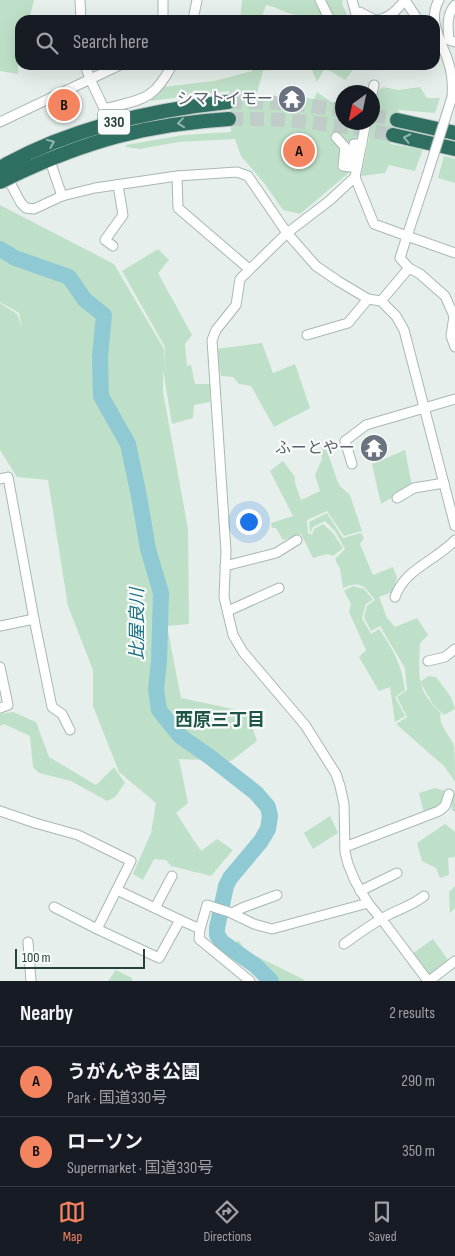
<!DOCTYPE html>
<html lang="en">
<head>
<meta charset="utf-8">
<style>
  :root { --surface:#171b24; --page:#242831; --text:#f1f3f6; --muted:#9ea1a6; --line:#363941; --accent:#f4845f }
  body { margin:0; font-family:"Sofia Sans Condensed","Noto Sans JP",sans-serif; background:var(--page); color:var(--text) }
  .compass { position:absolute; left:335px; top:85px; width:45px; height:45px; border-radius:50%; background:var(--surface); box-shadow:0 5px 20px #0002; rotate:213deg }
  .scale { position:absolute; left:15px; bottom:12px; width:130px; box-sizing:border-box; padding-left:5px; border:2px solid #24423a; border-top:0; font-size:14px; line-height:18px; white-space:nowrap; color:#24423a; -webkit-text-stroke:4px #f7fbf9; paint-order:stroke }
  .you { position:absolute; left:248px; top:521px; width:18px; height:18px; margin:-12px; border:4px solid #fff; border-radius:50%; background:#1a73e8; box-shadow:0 0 0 8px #1a73e833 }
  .badge { display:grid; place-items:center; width:32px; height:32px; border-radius:50%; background:var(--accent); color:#111; font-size:16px; font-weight:700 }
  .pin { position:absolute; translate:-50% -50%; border:2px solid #fff; box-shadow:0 1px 5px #0006 }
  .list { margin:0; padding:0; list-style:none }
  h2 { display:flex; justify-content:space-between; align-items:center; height:65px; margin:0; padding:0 20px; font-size:21px }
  h2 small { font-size:16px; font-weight:400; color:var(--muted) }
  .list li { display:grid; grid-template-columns:32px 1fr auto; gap:15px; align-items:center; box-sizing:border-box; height:70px; padding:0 20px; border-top:1px solid var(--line) }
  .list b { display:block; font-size:19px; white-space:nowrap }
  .list p { margin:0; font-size:16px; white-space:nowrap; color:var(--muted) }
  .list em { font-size:16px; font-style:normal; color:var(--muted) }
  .icon { flex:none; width:28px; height:28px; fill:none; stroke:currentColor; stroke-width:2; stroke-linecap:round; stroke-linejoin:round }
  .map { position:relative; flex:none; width:455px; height:981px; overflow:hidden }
  .search { position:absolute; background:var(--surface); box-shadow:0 5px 20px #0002; left:15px; right:15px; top:15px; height:55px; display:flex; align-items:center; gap:12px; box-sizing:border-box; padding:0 18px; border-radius:15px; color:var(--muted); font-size:19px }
  .sheet { height:205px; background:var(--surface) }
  nav { display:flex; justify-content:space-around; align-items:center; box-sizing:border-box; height:70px; border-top:1px solid var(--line); background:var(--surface); font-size:14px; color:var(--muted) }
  nav a { display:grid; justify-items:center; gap:2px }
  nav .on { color:var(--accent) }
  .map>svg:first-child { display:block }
  .green { fill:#bfe0c8 }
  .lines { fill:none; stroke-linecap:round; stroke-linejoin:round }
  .river { stroke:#8ec9d4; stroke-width:16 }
  .highway-tunnel { stroke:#bfccc8; stroke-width:14; stroke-dasharray:14 7; stroke-linecap:butt }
  .minor-casing { stroke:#a8b8b2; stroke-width:11 }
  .highway-casing { stroke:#c2cac8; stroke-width:16 }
  .minor { stroke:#fff; stroke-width:9 }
  .highway { stroke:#2f6f62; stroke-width:14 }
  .minor-bridge-casing { stroke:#a8b8b2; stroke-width:11; stroke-linecap:butt }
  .highway-bridge-casing { stroke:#c2cac8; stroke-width:16; stroke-linecap:butt }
  .minor-bridge { stroke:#fff; stroke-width:9 }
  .highway-bridge { stroke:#2f6f62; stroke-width:14 }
  .oneway { stroke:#93b5ae }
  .labels { text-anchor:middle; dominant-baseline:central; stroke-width:4.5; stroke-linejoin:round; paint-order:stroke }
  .shield { fill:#f7fbf9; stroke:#637a73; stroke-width:1 }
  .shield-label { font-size:15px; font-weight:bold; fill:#24423a }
  .worship-label { font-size:16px; fill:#5b616d; stroke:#f7fbf9; text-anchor:end }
  .water-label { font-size:18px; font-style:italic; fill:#1c6f80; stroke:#f7fbf9 }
  .neighbourhood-label { font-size:18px; font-weight:bold; fill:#1f5548; stroke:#f7fbf9 }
</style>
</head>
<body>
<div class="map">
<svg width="455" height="981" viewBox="0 0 455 981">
  <rect width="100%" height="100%" fill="#e6efeb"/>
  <g class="green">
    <polygon points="0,0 34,0 29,20 20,20 18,74 0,71"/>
    <path d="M242,0h101l-1,3 7,17h-44l-4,-5c-15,0 -20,-7 -35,-10l-5,15h-21z"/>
    <polygon points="251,65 275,65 263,71 256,97 296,96 314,99 317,92 331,102 342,103 342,122 360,123 351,171 300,214 283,210 264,183 241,156 235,139 179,142 140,149 126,147 126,145 183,135 231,132 229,91 151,101 151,98 163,87 214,81 252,71"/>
    <polygon points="310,65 362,65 356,66 345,80 325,68 317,82"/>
    <polygon points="383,87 398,90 420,87 427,98 440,98 435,113 399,110 390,144 423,149 415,171 389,165 385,173 361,176 379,90"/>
    <polygon points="396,124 455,138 455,143 395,130"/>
    <polygon points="444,156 455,159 455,183 438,178"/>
    <polygon points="0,205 114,264 164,349 164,368 165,347 122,271 158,249 169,260 158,273 192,335 185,344 187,366 191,365 195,384 210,384 210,402 194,405 193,418 172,424 163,370 163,392 188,529 189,624 167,626 181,698 247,712 257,741 231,761 179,759 188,803 176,813 201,851 217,839 233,850 211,876 171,866 166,860 154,859 143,880 133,874 151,833 156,803 119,772 93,706 93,670 68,606 48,480 17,477 0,450 0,303 17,314 22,327 19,313 0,302"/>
    <polygon points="262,343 273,373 295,364 310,408 274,427 251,386 239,384 233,377 221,376 216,349"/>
    <polygon points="326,448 337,480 340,486 350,495 362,531 344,536 327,511 307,520 308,533 312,535 314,529 323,524 332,532 343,548 333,556 327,554 313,558 301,534 283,540 276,528 272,528 271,523 293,516 270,471 283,461 295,477 295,483 301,500 320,491 315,475 322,459 321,449"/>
    <polygon points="405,450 412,486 381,504 372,464"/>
    <path d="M327,513l16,25 18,-5 3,5 -4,6 13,31 20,-8 4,11 -5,14 -13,5 8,21 8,9 22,-9 11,17 -8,8c-1,33 -5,46 21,70 -4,11 9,22 13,33 1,9 1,25 1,36l-10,-15 -49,-43 11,-7 -10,-20 10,-7 -2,-22 -25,-42 -9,5 -7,-14 3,-11 8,-6c-11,-14 -14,-20 -32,-12l-3,-19 -5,-10 10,-10 -10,-18 -10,-10 -12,6 -3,6 -1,-11z"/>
    <path d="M353,586l11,3 9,11 -7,4 -4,14 9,16 8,-5c15,22 22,34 26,61l-10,7 10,19 -10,6 -5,-35 -11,4 -20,-34 7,-7 -17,-38 2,-8 -7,-13z"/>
    <polygon points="428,676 436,677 451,697 455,709 444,715 433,704 420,682"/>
    <polygon points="13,712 36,722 49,757 96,785 114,767 125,783 115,797 107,801 71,781 39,773 33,767 30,736 4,724 0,726 0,714"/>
    <polygon points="435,788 455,794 455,812 452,810 451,802 424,813 419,793"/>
    <polygon points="330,816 338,833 313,849 304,833"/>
    <polygon points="445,824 455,832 455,857 448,858 449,875 440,878 436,868 422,861 417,843"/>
    <polygon points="455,886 455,908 450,913 449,892"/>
    <polygon points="433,939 448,960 428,976 412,954"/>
    <polygon points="238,940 246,951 303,979 304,981 266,981 230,951"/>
    <polygon points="116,970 132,978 132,981 108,981"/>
  </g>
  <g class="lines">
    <polyline class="river" points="0,249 15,258 69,277 85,300 104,315 100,357 101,396 128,444 139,496 148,549 161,593 159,662 156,689 159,710 180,736 210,757 256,793 268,807 270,816 268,829 261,841 230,878 226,886 217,928 217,935 222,942 256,966 271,981"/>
    <g class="highway-tunnel">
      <polyline points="228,102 289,103 342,110"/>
      <polyline points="372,115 397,120"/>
      <path d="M229,119c56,-1 109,5 164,16"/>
    </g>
    <defs>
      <g id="minor">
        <polyline points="80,0 81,20"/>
        <polyline points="320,0 330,20"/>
        <polyline points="352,0 356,14"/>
        <polyline points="405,0 418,20"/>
        <path d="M439,0c-12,20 3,42 9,61 4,12 5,24 4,36"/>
        <path d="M455,5c-9,10 -7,23 -6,35l6,2"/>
        <polyline points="161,20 163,15 163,0"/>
        <polyline points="193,20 197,0"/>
        <polyline points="355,20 356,14 360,12 375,20"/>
        <path d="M376,20c13,-1 21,-10 29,-20"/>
        <polyline points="85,65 90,79 111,123"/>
        <polyline points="372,94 374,85"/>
        <path d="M104,109c37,-10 49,-7 68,-44"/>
        <polyline points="0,122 120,65"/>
        <polyline points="336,137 345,147 343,166 350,167 354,144 362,144"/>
        <polyline points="49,158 62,196"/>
        <polyline points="6,175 21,203 26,208 34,209 62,196 95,188 177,176 237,172 248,176 287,233 316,266 338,281 368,299 381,301 396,316 404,330 455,526"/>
        <polyline points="177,176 178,208 249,269"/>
        <polyline points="427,176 407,236 455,253"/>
        <polyline points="355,177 366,122"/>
        <polyline points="113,246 105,240 123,215 118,185"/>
        <polyline points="381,301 409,268"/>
        <polyline points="307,335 348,323 368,299"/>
        <polyline points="352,464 345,441 366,425 455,399"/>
        <polyline points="0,479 8,477 34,619 52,707 62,714 70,730"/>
        <polyline points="397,498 414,488 444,483"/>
        <polyline points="225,566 276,553 297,540"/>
        <path d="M395,597c9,-28 42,-37 60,-57"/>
        <polyline points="228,611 279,588"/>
        <polyline points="0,626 34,619"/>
        <polyline points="428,661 445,657 455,649"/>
        <polyline points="0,667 8,705 0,708"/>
        <polyline points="0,811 35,823 78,835 131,861 97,929 54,907"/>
        <polyline points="345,847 439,811 445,806 449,794"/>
        <polyline points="117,890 180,920"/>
        <polyline points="360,891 397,873"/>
        <polyline points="155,908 172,876"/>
        <polyline points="232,913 242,908 277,895"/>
        <polyline points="97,929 159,958 180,920 200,929"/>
        <polyline points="28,942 31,981"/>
        <path d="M344,944c15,-11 29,-21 46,-30 12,-6 23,-9 34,-18"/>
        <polyline points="250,981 199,939 200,929 207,905 229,912 254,924 272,929 368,903"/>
        <polyline points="428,981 386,925 368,903 355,881 348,864 345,852 344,804 340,786 336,774 305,725 243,652 233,635 224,597 226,551 212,340 216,330 236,305 240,279 287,233 329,201 355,177 374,224 407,236 400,258 409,268 420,274 445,296 454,316 451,336 455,347"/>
        <polyline points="429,981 455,961"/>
      </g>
      <g id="highway">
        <polyline points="397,120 455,133"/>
        <polyline points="393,135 455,149"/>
        <path d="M7,164c68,-37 144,-54 221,-62"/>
        <path d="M12,176c74,-35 135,-52 217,-57"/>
      </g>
    </defs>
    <use href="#minor" class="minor-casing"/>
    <use href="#highway" class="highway-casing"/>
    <use href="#minor" class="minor"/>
    <use href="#highway" class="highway"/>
    <defs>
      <polyline id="minor-bridge" points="427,176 452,97"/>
      <g id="highway-bridge">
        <polyline points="0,168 7,164"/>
        <polyline points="0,182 12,176"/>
      </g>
    </defs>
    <use href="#minor-bridge" class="minor-bridge-casing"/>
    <use href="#highway-bridge" class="highway-bridge-casing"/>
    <use href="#minor-bridge" class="minor-bridge"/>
    <use href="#highway-bridge" class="highway-bridge"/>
  </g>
  <defs><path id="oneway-chevron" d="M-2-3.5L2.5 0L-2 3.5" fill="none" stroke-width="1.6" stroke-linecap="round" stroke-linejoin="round" transform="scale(1.25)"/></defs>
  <g class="oneway">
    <use href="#oneway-chevron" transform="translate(181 123) rotate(173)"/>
    <use href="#oneway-chevron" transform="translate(407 138) rotate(-168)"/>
    <use href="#oneway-chevron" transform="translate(51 143) rotate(-22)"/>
  </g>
  <defs>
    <symbol id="temple-disc" viewBox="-11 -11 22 22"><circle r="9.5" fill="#6b7280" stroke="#f7fbf9"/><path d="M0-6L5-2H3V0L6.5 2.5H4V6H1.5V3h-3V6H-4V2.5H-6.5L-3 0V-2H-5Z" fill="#fff"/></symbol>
  </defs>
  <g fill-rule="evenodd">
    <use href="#temple-disc" x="276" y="83" width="32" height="32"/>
    <use href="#temple-disc" x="358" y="432" width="32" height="32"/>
  </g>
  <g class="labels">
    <rect class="shield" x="98" y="109.5" width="32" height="25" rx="4"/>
    <g class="shield-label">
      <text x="114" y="122">330</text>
    </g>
    <g class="worship-label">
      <text x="273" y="99">シマトイモー</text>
      <text x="355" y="448">ふーとやー</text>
    </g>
    <g class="water-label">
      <text transform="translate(137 624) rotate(-90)">比屋良川</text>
    </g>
    <g class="neighbourhood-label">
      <text x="220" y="720">西原三丁目</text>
    </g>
  </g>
</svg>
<svg class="compass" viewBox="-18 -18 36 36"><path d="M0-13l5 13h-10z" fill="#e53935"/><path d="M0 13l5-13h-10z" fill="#9ea1a6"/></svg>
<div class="scale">100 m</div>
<div class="you"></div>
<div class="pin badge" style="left:299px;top:151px">A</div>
<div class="pin badge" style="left:64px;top:105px">B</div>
<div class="search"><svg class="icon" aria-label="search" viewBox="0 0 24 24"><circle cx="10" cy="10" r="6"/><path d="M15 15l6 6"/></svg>Search here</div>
</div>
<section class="sheet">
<h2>Nearby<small>2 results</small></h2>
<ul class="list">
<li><span class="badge">A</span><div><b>うがんやま公園</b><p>Park · 国道330号</p></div><em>290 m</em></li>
<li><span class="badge">B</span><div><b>ローソン</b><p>Supermarket · 国道330号</p></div><em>350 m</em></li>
</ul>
</section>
<nav>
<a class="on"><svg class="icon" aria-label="map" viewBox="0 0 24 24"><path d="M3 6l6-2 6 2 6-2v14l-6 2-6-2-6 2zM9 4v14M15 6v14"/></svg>Map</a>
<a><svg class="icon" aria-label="directions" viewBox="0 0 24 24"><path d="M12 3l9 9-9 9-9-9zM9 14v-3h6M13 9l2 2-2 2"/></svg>Directions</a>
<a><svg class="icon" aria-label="saved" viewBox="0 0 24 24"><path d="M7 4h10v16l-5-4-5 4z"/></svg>Saved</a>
</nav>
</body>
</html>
